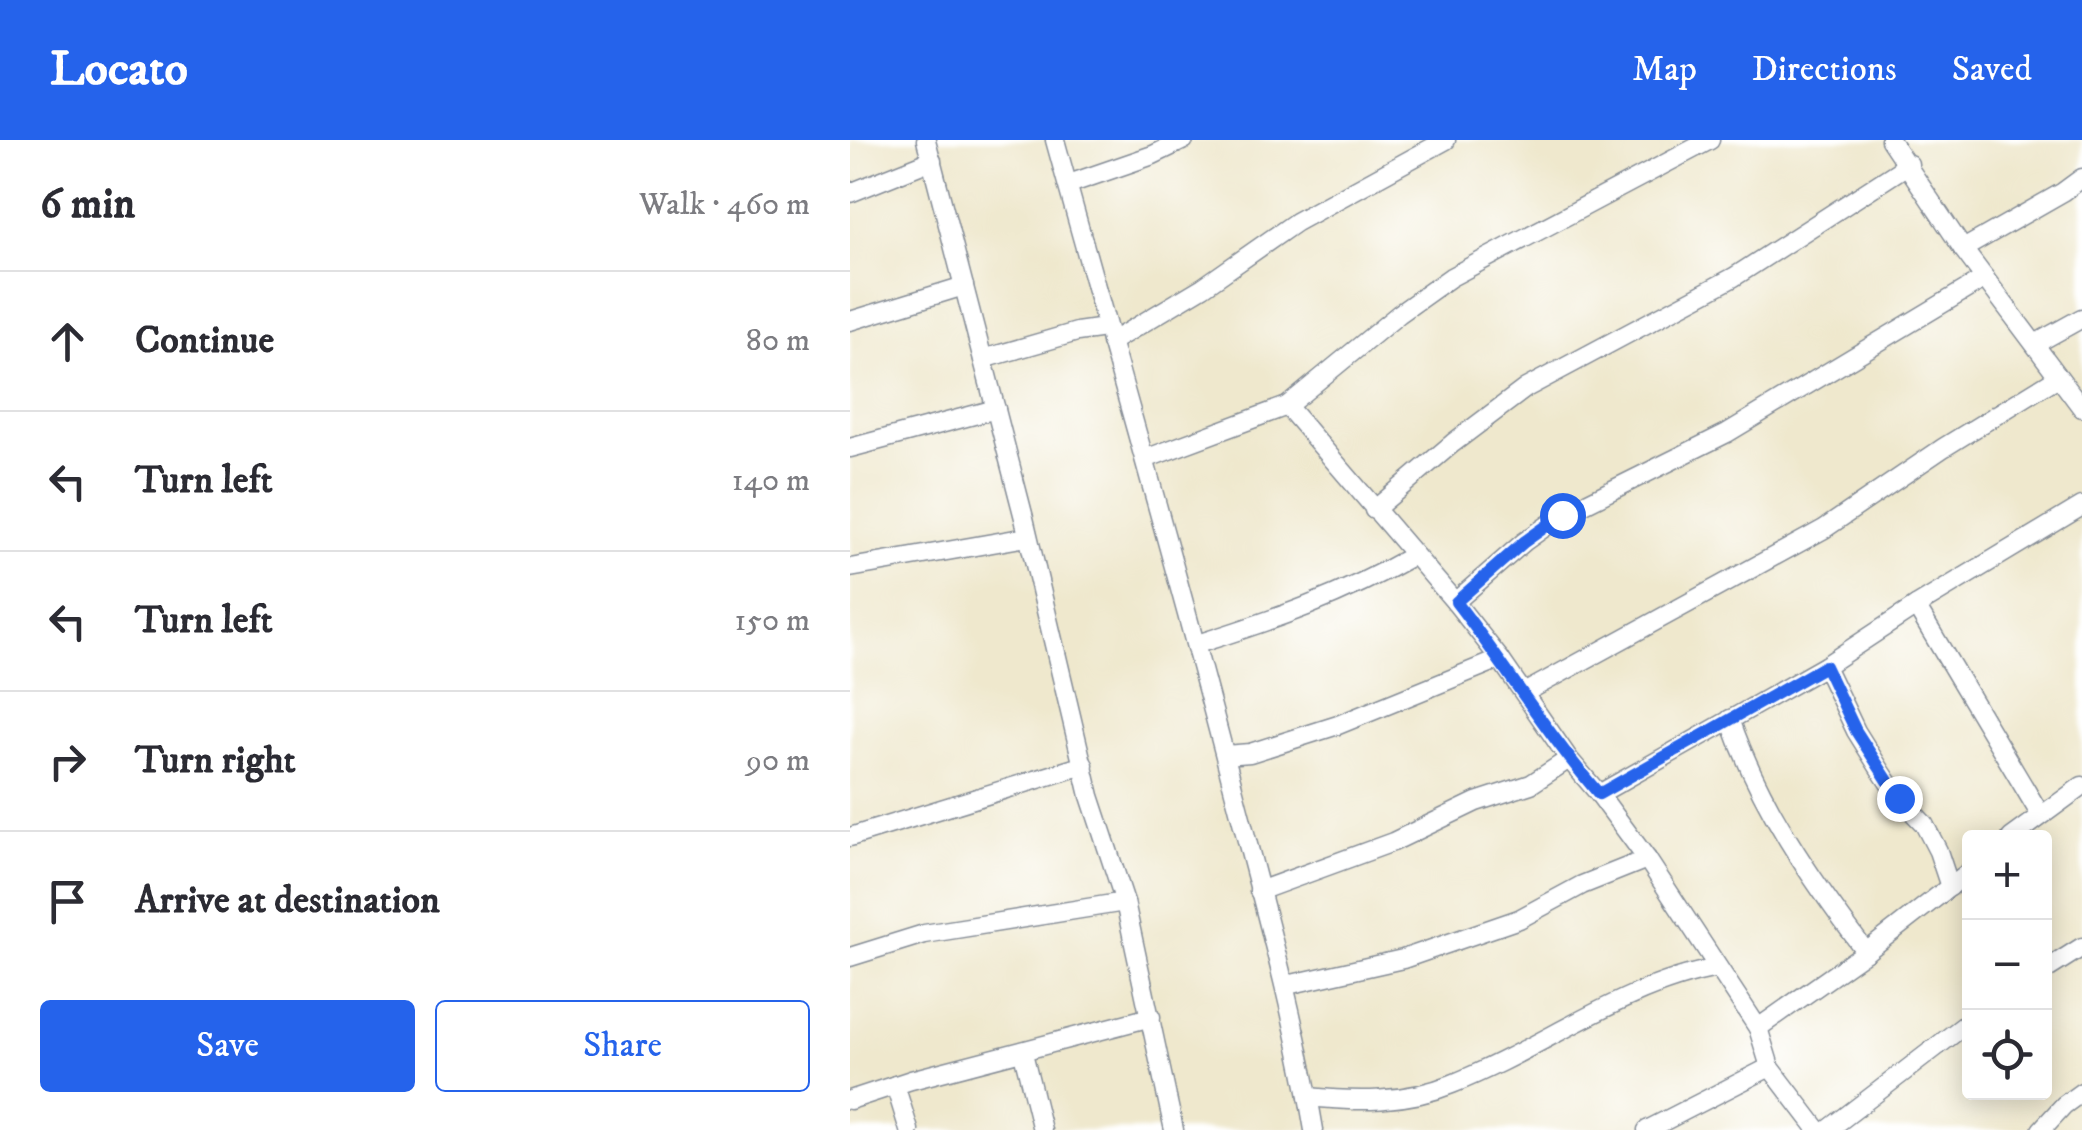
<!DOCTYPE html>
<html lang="en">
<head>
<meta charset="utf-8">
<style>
  :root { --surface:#fff; --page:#f2f2f3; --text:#2b2b33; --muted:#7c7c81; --line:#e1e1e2; --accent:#2563eb }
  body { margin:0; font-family:"IM FELL DW Pica",serif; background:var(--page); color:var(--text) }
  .controls { position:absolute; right:30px; bottom:30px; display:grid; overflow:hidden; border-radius:10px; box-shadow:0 5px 25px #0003 }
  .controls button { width:90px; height:90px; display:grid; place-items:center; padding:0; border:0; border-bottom:2px solid var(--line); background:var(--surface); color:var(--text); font:50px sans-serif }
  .stop { position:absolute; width:30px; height:30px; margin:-22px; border:8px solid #2563eb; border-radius:50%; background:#fff }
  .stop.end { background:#2563eb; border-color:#fff; box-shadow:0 2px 10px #0008 }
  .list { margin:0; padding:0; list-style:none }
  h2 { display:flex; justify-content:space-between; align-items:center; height:130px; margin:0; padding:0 40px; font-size:42px }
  h2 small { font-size:32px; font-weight:400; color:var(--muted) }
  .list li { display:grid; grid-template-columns:65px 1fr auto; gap:30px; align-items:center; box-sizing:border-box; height:140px; padding:0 40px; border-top:2px solid var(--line) }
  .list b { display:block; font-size:38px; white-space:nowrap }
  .list em { font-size:32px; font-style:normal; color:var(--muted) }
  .actions { display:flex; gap:20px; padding:30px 40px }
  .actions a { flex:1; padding:22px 0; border:2px solid var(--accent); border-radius:10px; text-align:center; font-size:35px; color:var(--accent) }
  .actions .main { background:var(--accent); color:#fff }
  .icon { flex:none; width:55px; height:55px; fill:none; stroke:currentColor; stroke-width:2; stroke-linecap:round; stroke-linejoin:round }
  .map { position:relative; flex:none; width:1232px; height:990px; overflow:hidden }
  header { display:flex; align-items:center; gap:60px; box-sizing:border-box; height:140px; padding:0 50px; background:var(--accent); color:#fff }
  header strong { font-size:48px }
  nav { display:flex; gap:55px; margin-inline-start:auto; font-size:35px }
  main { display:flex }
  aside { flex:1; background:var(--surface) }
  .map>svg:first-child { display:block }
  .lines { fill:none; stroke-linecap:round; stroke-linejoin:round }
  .minor-casing { stroke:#858c96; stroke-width:21 }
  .minor { stroke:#fff; stroke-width:18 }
  .route { stroke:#2563eb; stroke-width:12 }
</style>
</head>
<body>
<header>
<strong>Locato</strong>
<nav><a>Map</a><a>Directions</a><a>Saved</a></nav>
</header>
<main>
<aside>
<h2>6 min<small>Walk · 460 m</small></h2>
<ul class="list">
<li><svg class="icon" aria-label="ahead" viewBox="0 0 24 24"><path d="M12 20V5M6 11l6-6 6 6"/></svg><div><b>Continue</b></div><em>80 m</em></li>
<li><svg class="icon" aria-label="left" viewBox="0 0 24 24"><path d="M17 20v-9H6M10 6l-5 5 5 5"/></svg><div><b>Turn left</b></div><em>140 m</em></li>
<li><svg class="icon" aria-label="left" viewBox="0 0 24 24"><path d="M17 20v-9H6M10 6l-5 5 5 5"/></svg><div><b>Turn left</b></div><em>150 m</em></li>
<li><svg class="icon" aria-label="right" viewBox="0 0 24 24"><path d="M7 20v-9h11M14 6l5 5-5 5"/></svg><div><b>Turn right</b></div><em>90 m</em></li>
<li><svg class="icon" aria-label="arrive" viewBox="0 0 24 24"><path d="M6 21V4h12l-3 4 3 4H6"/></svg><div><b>Arrive at destination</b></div></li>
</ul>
<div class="actions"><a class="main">Save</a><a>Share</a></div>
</aside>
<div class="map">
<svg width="1232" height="990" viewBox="0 0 1232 990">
  <rect width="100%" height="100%" fill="#fff"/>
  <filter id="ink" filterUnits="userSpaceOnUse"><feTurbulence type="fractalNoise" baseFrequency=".01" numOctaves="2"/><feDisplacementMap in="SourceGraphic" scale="20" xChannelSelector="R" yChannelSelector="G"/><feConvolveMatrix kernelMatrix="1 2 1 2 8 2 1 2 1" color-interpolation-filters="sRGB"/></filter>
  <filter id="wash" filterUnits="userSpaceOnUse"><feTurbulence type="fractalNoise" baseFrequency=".0048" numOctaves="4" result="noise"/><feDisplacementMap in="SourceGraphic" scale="40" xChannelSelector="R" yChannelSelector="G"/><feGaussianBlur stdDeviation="2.25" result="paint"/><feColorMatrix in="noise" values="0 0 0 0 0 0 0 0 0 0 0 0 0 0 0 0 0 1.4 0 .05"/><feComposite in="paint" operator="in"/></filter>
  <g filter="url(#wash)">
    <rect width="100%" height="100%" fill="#efe8cd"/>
  </g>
  <g filter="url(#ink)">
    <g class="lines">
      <defs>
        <g id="minor">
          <polyline points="76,0 174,378 240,656 275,762 324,990"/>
          <path d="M205,0c60,217 123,433 179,651 29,112 61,224 80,339"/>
          <polyline points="1040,0 1113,109 1232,268"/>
          <polyline points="219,44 303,15 334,0"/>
          <polyline points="0,53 82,20"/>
          <polyline points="1113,109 1213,52 1232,38"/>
          <polyline points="0,181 114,146"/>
          <polyline points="261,202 353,147 446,82 596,0"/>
          <polyline points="1185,204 1232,178"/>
          <polyline points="133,219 227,192 255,188"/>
          <polyline points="437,266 605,462 650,519 719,619 749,654 797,719 908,888 920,927 968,990"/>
          <polyline points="0,308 146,269"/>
          <polyline points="295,319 437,266 549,174 601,137 860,0"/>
          <polyline points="524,370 603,303 676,248 884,137 1059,24"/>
          <polyline points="0,428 177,397"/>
          <polyline points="605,462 674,402 712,375 877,293 1135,138"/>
          <polyline points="1066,466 1190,674"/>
          <path d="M347,504c79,-25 143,-47 217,-89"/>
          <polyline points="975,526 1006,591 1031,631 1049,658 1074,684 1088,711 1100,747"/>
          <polyline points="674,553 974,389 1093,308 1208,237"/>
          <path d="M880,579c30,87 81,160 136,233"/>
          <polyline points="375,615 400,613 488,585 650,519"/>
          <polyline points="749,654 975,526 1066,466 1232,366"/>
          <polyline points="0,697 234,625"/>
          <polyline points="1161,698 1232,646"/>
          <polyline points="409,751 543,702 626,662 681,644 719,619"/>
          <polyline points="0,817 74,794 275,762"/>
          <polyline points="1194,831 1232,807"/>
          <polyline points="437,845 553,819 669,779 732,745 797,719"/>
          <polyline points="908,888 1016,812 1120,731"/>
          <polyline points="173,913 192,990"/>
          <polyline points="45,945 59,990"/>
          <path d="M458,957c48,5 98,6 144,-13 89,-35 170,-99 266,-116"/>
          <polyline points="0,960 61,940 301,877"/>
          <polyline points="797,990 920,927"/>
          <polyline points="978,990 1120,881"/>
          <polyline points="1191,990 1214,965 1232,952"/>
        </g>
      </defs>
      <use href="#minor" class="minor-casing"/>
      <use href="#minor" class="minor"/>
    </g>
  </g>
  <g class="lines" filter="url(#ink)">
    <path class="route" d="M712,375l-38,27 -68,60c49,63 91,132 143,192l226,-128 31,65 43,67"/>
  </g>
</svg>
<div class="controls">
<button>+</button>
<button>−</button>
<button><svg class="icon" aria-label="locate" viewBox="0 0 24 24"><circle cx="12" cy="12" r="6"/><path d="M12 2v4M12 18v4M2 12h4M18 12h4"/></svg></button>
</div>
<div class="stop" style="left:712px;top:375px"></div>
<div class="stop end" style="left:1049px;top:658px"></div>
</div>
</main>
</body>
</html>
